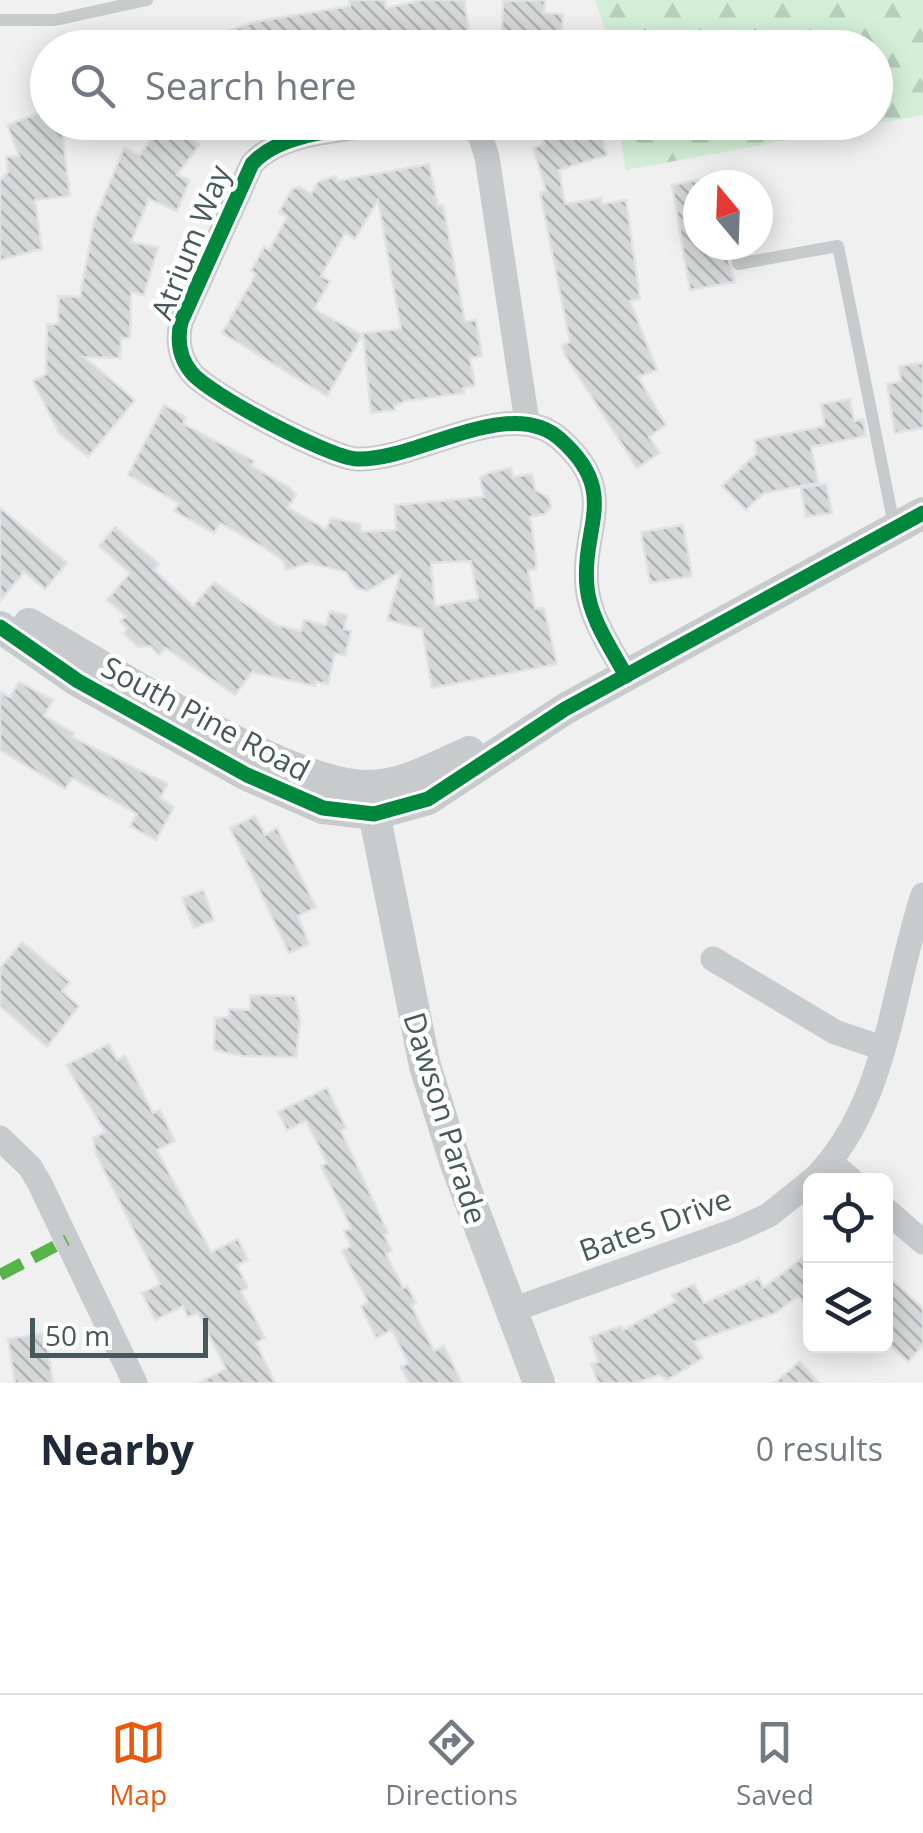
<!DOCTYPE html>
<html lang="en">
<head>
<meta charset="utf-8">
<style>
  :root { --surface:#fff; --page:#f2f2f3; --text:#1f2937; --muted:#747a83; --line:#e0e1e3; --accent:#ea580c }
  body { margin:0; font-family:"Open Sans",sans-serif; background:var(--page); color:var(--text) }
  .controls { position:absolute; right:30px; bottom:30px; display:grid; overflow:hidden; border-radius:15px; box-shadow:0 5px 25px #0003 }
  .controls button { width:90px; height:90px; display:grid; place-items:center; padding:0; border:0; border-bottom:2px solid var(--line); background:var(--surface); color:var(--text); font:50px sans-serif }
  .compass { position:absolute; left:683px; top:170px; width:90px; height:90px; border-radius:50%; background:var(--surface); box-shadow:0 5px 25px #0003; rotate:341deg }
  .scale { position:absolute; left:30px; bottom:25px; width:178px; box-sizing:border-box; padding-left:10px; border:5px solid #47585c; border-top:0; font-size:28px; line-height:35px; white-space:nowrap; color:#47585c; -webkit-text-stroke:8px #fff; paint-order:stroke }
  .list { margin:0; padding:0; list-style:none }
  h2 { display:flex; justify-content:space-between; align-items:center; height:130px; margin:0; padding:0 40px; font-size:42px }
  h2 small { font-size:32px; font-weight:400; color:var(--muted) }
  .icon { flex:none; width:55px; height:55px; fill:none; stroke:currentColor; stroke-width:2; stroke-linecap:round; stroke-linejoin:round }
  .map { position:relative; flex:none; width:923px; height:1383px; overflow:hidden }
  .search { position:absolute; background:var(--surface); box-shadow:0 5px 25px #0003; left:30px; right:30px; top:30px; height:110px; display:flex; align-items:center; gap:25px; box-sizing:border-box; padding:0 35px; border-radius:55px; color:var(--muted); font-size:38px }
  .sheet { height:310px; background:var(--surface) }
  nav { display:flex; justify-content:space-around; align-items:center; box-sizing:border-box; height:140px; border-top:2px solid var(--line); background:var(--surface); font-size:28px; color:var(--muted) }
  nav a { display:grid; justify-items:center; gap:5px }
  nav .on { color:var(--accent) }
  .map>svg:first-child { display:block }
  .forest { fill:url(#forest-firs) }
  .building { fill:url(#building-back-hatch); stroke:#e1e2e3; stroke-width:2.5; fill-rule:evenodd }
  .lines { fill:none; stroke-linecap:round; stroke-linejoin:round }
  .service { stroke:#c7cbcc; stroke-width:12 }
  .minor { stroke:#c7cbcc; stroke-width:25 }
  .tertiary { stroke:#c7cbcc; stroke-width:32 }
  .quiet { stroke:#57b448; stroke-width:12; stroke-dasharray:25 12; stroke-linecap:butt }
  .cycleway-casing { stroke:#fff; stroke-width:21 }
  .cycleway { stroke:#00873e; stroke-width:15 }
  .labels { text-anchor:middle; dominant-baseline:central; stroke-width:9; stroke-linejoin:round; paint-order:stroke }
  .street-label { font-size:30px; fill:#47585c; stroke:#fff }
</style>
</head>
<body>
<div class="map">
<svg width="923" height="1383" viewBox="0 0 923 1383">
  <defs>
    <pattern id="forest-firs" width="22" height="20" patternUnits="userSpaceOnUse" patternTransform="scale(2.5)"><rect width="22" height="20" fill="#d4efd7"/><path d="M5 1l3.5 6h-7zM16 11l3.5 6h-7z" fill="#b7cfbb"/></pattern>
    <pattern id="building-back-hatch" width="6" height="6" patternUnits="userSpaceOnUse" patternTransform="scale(2.5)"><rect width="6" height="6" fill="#d6d8d8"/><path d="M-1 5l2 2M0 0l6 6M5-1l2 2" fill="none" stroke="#afb2b2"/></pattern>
  </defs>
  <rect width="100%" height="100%" fill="#f0f0f0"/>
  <polygon class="forest" points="595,0 923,0 923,115 626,170 618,123 876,122 876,48 621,47 604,27"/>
  <g class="building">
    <polygon points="349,0 385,0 386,8 422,0 464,0 472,48 196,48 195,43 254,22 350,6"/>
    <polygon points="545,0 544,13 563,14 561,48 501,48 503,1"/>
    <polygon points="47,110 48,122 61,122 70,196 35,200 42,249 0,260 0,180 8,172 6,157 19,156 7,125"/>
    <polygon points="163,122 203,122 192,138 200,144 177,175 190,180 177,211 149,199 131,242 158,247 144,295 131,292 130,338 121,338 120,358 84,357 135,400 88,457 59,433 33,381 46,374 47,324 58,324 59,296 80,297 94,221 124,148 140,155"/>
    <polygon points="537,122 597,122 607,155 559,170 565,204 601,198 602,204 626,200 640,299 630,301 657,370 638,377 666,425 649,437 660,453 637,468 565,355 562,345 570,342 540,192 546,191 533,148 544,144"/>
    <polygon points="429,164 438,206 443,205 465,322 476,320 482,356 470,358 475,386 463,388 464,393 406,401 394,406 395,410 371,413 363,333 401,329 378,200 355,239 345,233 321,276 330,281 314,309 362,335 327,396 222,333 256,274 251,271 264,247 269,250 287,217 279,212 292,189 300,187 311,194 318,182 336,176 337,181"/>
    <polygon points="698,180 698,245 724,245 735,282 690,290 672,185"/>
    <polygon points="923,363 923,428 895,433 887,384 901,381 899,366"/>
    <polygon points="850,399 854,421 863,419 866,436 811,447 818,483 764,493 746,510 722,486 756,454 755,440 825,426 821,404"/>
    <path d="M164,405l22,12 -3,7 71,37 -3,5 38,21 7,8 -8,13 38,21 5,-11 29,6 1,8 35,-2 -1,-25 89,-8 -4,-19 8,-5 23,-5 2,9 19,-3 3,16 13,7 3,10 -6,7 -15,3 6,39v13l-8,1 7,39 9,-1 13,56 -125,24 -10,-59 -35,-9 14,-49 -34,20 -11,-3 -10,-16 -37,-9 -23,7 -3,-9 -18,-13 -45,-25 -6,10 -40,-22 5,-8 -51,-28zM471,561l7,38 -43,7 -4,-43z"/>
    <polygon points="826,484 832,513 806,517 801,488"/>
    <polygon points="0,508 67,563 45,589 24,572 0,601"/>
    <polygon points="683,525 692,576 650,583 641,532"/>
    <polygon points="115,527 159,564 154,570 193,606 214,582 276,625 301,631 304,620 326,625 330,611 347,615 344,629 351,631 345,656 335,653 328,684 316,682 315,686 252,672 235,695 166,648 159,655 150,646 138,647 124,634 127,628 120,621 126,616 107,600 130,573 99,546"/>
    <polygon points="19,682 53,700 44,716 74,733 72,737 168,784 160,798 174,807 156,840 130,826 137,814 72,778 65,789 0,750 0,692 10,697"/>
    <polygon points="255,816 265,835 277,828 316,907 298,916 309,944 289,953 230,828"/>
    <polygon points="203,890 214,920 194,928 182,898"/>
    <polygon points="22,942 70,982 62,991 79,1006 47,1047 0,1006 0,968"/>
    <polygon points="250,995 295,996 300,1021 296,1057 242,1056 214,1050 215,1018 229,1017 229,1009 250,1010"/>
    <polygon points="109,1044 117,1060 125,1056 153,1113 160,1110 175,1141 157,1150 211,1252 238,1239 248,1260 237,1265 248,1288 241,1291 265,1338 256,1343 275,1383 198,1383 226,1369 198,1313 188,1317 183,1306 155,1320 142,1293 160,1284 96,1154 93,1138 105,1132 66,1065"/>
    <polygon points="327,1088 346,1128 341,1131 388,1233 384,1235 392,1251 386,1254 403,1288 407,1286 416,1303 411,1305 434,1351 444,1346 462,1383 409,1383 401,1367 408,1363 392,1330 376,1338 361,1306 368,1302 342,1251 351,1246 344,1231 351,1228 321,1166 327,1163 306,1121 287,1130 278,1112"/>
    <polygon points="810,1252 810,1311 798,1296 776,1313 694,1342 703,1358 667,1380 659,1375 635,1383 598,1383 591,1364 598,1362 590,1337 621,1326 623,1330 676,1301 672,1295 694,1284 704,1303 759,1278 763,1288"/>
    <polygon points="886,1274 923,1308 923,1345 908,1362 886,1342"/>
    <polygon points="45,1333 53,1383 15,1383 8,1339"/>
    <polygon points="800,1361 819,1383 774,1383"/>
  </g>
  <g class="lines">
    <g class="service">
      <polyline points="0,20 55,20 147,0"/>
      <polyline points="734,245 738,264 838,246 894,525"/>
    </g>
    <g class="minor">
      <path d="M398,122c-44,8 -115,7 -146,42l-71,158c-4,18 -2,35 10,50 17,22 139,86 166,87 60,2 153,-65 203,-20 61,54 21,87 27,148 3,32 24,61 39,89"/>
      <polyline points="465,122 480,135 487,157 527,422"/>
      <polyline points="713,959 835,1032 882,1048"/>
      <polyline points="0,1138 30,1167 40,1184 135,1383"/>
      <polyline points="830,1162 851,1180"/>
      <path d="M813,1180c75,-74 78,-189 110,-285"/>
      <polyline points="886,1210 923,1242"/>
      <polyline points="512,1310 734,1231 769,1215 810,1182"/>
    </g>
    <g class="tertiary">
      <path d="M29,624c75,42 259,163 339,162 35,0 70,-20 101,-34"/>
      <polyline points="0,627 78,681 247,775 323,808 374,814 428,799 565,709 923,513"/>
      <polyline points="370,793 425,1066 455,1161 539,1383"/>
    </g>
    <polyline class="quiet" points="0,1275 67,1240"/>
    <defs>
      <g id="cycleway">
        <path d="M398,122c-44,8 -115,7 -146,42l-71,158c-4,18 -2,35 10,50 17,22 139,86 166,87 60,2 153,-65 203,-20 61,54 21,87 27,148 3,32 24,61 39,89"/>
        <polyline points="0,627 78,681 247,775 323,808 374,814 428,799 565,709 923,513"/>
      </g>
    </defs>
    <use href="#cycleway" class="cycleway-casing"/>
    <use href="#cycleway" class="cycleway"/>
  </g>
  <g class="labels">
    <g class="street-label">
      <text transform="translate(190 242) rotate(-68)">Atrium Way</text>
      <text transform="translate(206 718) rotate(28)">South Pine Road</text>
      <text transform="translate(446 1118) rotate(73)">Dawson Parade</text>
      <text transform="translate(655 1224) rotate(-20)">Bates Drive</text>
    </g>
  </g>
</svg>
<div class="controls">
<button><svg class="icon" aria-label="locate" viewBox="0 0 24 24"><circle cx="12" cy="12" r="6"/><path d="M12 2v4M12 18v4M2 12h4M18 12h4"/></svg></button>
<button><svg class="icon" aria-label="layers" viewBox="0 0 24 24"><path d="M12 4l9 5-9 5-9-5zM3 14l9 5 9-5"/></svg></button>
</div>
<svg class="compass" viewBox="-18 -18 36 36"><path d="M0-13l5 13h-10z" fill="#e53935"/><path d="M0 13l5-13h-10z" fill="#747a83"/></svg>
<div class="scale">50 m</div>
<div class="search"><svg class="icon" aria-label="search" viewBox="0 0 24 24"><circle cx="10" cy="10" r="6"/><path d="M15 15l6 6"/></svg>Search here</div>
</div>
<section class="sheet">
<h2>Nearby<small>0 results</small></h2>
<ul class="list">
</ul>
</section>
<nav>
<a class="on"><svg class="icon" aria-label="map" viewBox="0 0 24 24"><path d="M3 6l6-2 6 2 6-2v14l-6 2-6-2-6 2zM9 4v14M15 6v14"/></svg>Map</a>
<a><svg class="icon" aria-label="directions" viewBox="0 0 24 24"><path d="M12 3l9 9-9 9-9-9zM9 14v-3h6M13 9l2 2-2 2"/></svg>Directions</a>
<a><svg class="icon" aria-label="saved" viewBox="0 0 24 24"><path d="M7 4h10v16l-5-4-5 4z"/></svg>Saved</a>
</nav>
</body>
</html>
